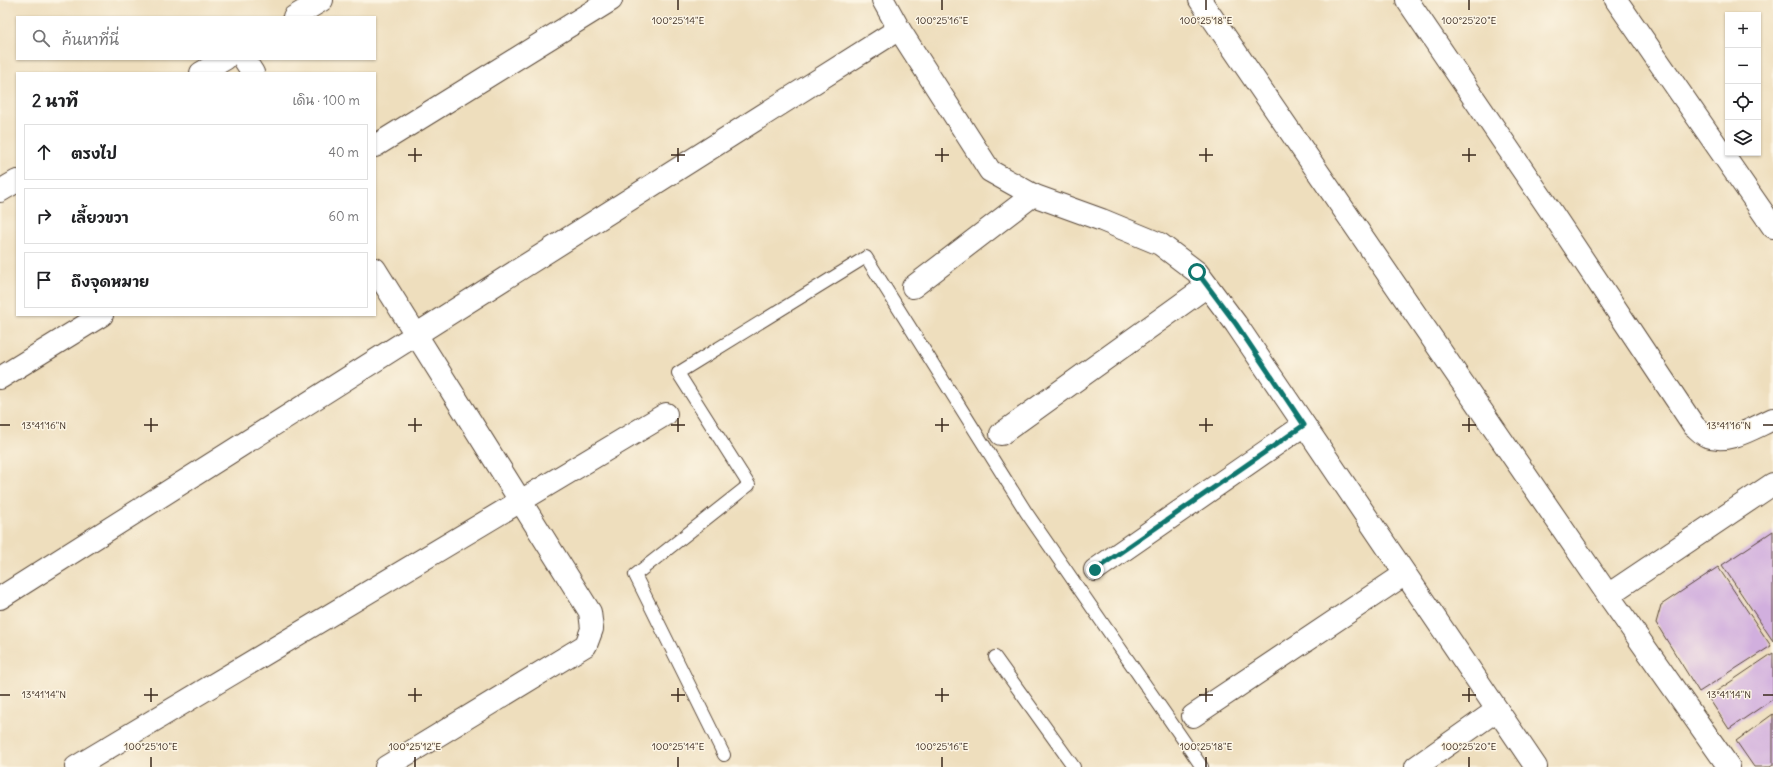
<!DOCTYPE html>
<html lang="th">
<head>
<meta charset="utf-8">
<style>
  :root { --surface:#fff; --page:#f2f2f2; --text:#202124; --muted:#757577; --line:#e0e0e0 }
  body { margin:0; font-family:Delius,"Playpen Sans Thai",sans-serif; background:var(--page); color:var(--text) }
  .controls { position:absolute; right:12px; top:12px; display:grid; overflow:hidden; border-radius:0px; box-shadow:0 1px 3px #0004 }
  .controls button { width:36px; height:36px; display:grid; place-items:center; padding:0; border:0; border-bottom:1px solid var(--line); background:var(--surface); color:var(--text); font:20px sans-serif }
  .stop { position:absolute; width:12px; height:12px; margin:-9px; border:3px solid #0f766e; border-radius:50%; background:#fff }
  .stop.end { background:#0f766e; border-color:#fff; box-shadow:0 1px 4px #0008 }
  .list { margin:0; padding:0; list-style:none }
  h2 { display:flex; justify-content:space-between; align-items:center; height:52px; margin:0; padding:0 16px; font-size:17px }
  h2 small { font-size:13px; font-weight:400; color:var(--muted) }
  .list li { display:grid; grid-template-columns:26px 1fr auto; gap:12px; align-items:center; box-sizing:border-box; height:56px; margin:0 8px 8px; padding:0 8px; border:1px solid var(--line); border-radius:0px }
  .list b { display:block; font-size:15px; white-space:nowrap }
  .list em { font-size:13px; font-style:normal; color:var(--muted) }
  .icon { flex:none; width:22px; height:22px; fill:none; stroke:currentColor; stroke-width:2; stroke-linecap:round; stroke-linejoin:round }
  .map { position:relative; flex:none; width:1773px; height:767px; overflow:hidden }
  .search { position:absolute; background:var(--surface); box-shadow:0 1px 3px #0004; left:16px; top:16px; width:360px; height:44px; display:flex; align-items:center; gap:10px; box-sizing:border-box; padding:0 14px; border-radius:0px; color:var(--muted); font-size:15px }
  .panel { position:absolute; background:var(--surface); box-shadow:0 1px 3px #0004; left:16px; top:72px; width:360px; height:244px; border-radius:0px }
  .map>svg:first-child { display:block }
  .building { fill:#d1afde }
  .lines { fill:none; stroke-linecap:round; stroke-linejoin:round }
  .lane-casing { stroke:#564536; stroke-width:14 }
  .street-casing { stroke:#564536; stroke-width:24 }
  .lane { stroke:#fff; stroke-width:12 }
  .street { stroke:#fff; stroke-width:22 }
  .route { stroke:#0f766e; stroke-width:5 }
  .ticks { fill:none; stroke:#3b2a1e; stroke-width:1.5 }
  .ticks-label { font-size:10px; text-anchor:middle; fill:#3b2a1e; stroke:#fcf5e5; stroke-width:3; stroke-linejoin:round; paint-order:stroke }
</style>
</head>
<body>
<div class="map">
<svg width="1773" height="767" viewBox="0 0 1773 767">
  <rect width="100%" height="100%" fill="#fcf5e5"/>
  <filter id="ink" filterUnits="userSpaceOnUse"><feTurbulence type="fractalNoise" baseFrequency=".025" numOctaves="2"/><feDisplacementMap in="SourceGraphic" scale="8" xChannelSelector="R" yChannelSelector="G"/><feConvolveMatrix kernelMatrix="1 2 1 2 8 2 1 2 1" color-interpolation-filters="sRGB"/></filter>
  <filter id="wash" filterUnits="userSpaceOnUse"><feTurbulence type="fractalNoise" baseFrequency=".012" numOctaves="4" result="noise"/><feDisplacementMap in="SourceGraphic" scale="16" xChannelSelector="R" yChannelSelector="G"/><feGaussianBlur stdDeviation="0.9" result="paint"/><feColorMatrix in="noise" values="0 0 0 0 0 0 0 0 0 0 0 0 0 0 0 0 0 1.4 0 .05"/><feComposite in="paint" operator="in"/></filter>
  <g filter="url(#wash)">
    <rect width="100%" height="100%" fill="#eedebd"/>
    <g id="blocks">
      <g class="building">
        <polygon points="1773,531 1773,641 1722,565"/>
        <polygon points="1718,567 1771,646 1699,692 1656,623 1661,605"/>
        <polygon points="1773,653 1773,699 1729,729 1708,697"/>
        <polygon points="1773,714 1773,765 1770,767 1754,767 1736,741"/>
      </g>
    </g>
  </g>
  <g filter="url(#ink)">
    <use href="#blocks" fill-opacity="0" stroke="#564536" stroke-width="1"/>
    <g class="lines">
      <defs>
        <g id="lane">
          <polyline points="995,657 1074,767"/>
          <polyline points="724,755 635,575 749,485 678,373 866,257 1026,512 1202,767"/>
        </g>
        <g id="street">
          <polyline points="883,0 899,29 990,171 1033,195 1102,220 1160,244 1197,272 1236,324 1536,767"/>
          <polyline points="1200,0 1608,595 1729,767"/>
          <path d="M1407,0l145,213 142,213c4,3 8,8 13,10 22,8 46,-8 66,-17"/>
          <polyline points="1616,0 1773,227"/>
          <polyline points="294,17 322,0"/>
          <polyline points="244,59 253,73"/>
          <polyline points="201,73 225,59"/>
          <polyline points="375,146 611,0"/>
          <polyline points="0,191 17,181"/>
          <polyline points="375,269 590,612 592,629 586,645 386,767"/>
          <polyline points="913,287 1033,195"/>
          <polyline points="0,378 102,315"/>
          <polyline points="1001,434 1207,286"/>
          <polyline points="1095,570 1304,425"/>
          <polyline points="1608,595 1773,484"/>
          <polyline points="0,598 899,29"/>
          <polyline points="1193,716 1405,574"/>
          <polyline points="76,767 666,414"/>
          <polyline points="1416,767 1497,710"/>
        </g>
      </defs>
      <use href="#lane" class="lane-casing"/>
      <use href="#street" class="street-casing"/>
      <use href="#lane" class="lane"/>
      <use href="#street" class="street"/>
    </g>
  </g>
  <g class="lines" filter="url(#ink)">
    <polyline class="route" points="1095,570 1304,425 1236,324 1197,272"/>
  </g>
  <path class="ticks" d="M678,0v10M942,0v10M1206,0v10M1469,0v10M415,148v14M678,148v14M942,148v14M1206,148v14M1469,148v14M408,155h14M671,155h14M935,155h14M1199,155h14M1462,155h14M151,418v14M415,418v14M678,418v14M942,418v14M1206,418v14M1469,418v14M0,425h10M144,425h14M408,425h14M671,425h14M935,425h14M1199,425h14M1462,425h14M1763,425h10M151,688v14M415,688v14M678,688v14M942,688v14M1206,688v14M1469,688v14M0,695h10M144,695h14M408,695h14M671,695h14M935,695h14M1199,695h14M1462,695h14M1763,695h10M151,757v10M415,757v10M678,757v10M942,757v10M1206,757v10M1469,757v10"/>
  <g class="ticks-label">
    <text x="678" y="24">100°25'14"E</text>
    <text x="942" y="24">100°25'16"E</text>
    <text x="1206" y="24">100°25'18"E</text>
    <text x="1469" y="24">100°25'20"E</text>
    <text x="44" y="429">13°41'16"N</text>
    <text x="1729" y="429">13°41'16"N</text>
    <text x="44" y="698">13°41'14"N</text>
    <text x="1729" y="698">13°41'14"N</text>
    <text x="151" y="750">100°25'10"E</text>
    <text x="415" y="750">100°25'12"E</text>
    <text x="678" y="750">100°25'14"E</text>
    <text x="942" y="750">100°25'16"E</text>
    <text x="1206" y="750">100°25'18"E</text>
    <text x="1469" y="750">100°25'20"E</text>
  </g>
</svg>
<div class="controls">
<button>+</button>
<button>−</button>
<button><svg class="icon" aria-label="locate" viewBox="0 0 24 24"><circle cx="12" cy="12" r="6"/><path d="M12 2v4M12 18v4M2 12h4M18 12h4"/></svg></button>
<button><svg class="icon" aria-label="layers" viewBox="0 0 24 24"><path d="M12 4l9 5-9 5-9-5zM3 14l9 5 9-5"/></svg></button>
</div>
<div class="stop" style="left:1197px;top:272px"></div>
<div class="stop end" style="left:1095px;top:570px"></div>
<div class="search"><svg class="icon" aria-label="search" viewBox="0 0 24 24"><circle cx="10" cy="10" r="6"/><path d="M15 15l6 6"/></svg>ค้นหาที่นี่</div>
<section class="panel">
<h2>2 นาที<small>เดิน · 100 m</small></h2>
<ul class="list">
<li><svg class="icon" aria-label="ahead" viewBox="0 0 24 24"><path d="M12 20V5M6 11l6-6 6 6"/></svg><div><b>ตรงไป</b></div><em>40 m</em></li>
<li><svg class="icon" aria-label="right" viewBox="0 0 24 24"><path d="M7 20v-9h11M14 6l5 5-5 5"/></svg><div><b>เลี้ยวขวา</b></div><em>60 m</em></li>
<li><svg class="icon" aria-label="arrive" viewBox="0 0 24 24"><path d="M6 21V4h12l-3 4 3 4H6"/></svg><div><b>ถึงจุดหมาย</b></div></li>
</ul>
</section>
</div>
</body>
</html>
